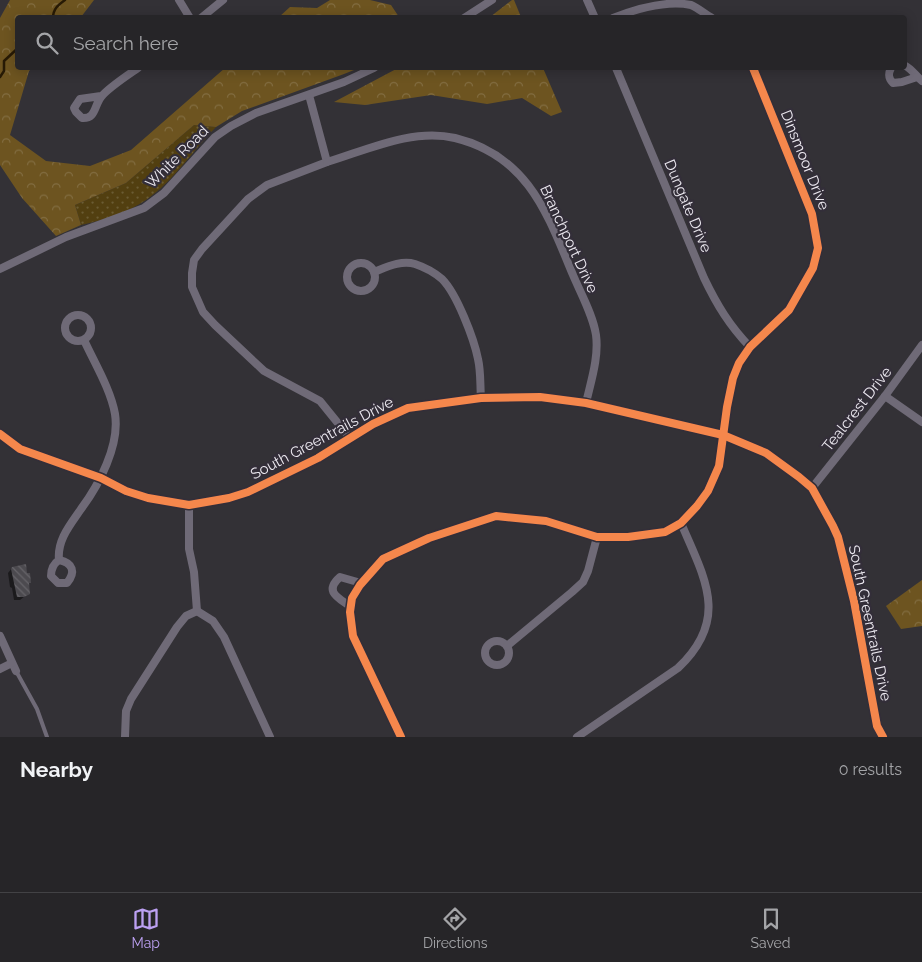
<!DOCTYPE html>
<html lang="en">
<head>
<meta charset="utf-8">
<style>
  :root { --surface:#262528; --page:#2e2d30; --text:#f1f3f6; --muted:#a4a5a8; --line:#424245; --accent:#bca0f2 }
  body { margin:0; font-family:Raleway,sans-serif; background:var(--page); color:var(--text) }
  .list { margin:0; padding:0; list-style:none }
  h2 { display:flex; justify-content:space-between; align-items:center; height:65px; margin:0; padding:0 20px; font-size:21px }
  h2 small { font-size:16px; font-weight:400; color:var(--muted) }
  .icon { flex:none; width:28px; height:28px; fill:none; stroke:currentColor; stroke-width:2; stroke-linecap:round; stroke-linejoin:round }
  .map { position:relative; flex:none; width:922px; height:737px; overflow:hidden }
  .search { position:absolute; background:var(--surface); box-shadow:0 2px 12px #0003; left:15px; right:15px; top:15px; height:55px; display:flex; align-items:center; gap:12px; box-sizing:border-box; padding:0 18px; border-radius:5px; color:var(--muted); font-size:19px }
  .sheet { height:155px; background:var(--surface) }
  nav { display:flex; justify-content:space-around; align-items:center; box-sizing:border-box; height:70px; border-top:1px solid var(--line); background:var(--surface); font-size:14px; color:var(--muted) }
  nav a { display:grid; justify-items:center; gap:2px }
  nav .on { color:var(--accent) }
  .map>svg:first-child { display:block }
  .grass { fill:url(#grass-dots) }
  .forest { fill:url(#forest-crowns) }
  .shadow { fill:#0007 }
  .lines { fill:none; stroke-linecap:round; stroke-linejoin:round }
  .stream { stroke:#271a05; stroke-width:2.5 }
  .building { fill:url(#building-back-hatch) }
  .lane { stroke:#6f6a77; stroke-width:4 }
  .street { stroke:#6f6a77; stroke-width:8 }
  .cycleway-casing { stroke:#332e39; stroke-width:11 }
  .cycleway { stroke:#f5874c; stroke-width:8 }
  .labels { text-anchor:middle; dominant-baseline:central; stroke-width:4.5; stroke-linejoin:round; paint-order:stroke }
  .street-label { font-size:15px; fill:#edeaf1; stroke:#332e39 }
</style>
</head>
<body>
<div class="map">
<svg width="922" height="737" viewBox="0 0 922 737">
  <defs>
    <pattern id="grass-dots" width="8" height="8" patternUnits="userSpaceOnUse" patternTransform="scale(1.25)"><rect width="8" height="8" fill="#523f10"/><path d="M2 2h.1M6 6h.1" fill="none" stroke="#6b5b33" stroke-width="1.8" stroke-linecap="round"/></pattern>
    <pattern id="forest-crowns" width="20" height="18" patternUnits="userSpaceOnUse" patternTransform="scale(1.25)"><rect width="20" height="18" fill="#6d5420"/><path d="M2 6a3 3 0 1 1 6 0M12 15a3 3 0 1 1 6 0" fill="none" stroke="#826d41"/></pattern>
    <pattern id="building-back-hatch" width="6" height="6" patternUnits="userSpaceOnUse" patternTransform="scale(1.25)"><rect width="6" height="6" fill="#4c4a4f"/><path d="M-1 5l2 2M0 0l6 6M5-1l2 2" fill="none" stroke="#666469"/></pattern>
  </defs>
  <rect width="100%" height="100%" fill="#333136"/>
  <path class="grass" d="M194,125l22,2c-23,23 -42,54 -70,73 -19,13 -42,20 -65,25l-6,-20 51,-22z"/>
  <g class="forest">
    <polygon points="10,0 94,0 81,17 18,18 18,68 32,68 29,71 10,135 46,161 90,166 131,150 225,68 359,68 344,74 242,111 216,127 194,125 126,183 75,205 81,225 56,236 22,198 0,165 0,18"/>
    <polygon points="330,0 370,0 391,5 399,17 279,17 290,7 317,8"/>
    <polygon points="512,0 514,0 521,17 490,17"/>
    <polygon points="398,68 543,68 562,112 551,116 522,98 487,104 431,95 365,105 334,102"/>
    <polygon points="922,580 922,626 901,629 886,606"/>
  </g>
  <polygon class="shadow" points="12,568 26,575 30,582 28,584 29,593 20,600 14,600 12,588 10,587 8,573"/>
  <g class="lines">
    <g class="stream">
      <path d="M53,18c0,-9 5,-13 12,-18"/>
      <polyline points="0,77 4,71 4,61 18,48"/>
    </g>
  </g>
  <polygon class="building" points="26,564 27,573 30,573 31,583 29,583 30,594 24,597 17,597 11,569 12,567"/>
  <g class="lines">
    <polyline class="lane" points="16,671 37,709 47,737"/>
    <g class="street">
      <polyline points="179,0 190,18"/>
      <polyline points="587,0 595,18"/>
      <polyline points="201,18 223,0"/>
      <polyline points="464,18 492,0"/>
      <path d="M613,18c23,-9 53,-18 78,-13 7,3 14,9 21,13"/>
      <path d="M904,65c8,4 11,10 18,16"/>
      <path d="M616,68l88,210c13,27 25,47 46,69"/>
      <path d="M891,68c-3,6 -3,10 2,15l9,-1 15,-5"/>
      <polyline points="309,95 327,162 267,185 248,199 202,249 194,260 192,273 192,287 203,312 215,325 264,371 320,401 350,438"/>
      <path d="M101,96l-21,3 -6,9 2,4 6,6c14,1 12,-12 19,-21 7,-9 27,-22 37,-29"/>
      <path d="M327,162c40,-12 85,-34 128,-24 73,18 92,75 118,137 8,19 20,40 23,60 3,22 -5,46 -10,68"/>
      <circle cx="361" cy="277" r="14"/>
      <polyline points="0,269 66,237 144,208 164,193 215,137 231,126 256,113 344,82 374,68"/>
      <path d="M374,272c13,-5 27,-12 41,-8 9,3 20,9 27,15 15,15 32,60 36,80 3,13 2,26 3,39"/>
      <circle cx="78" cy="328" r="13"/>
      <polyline points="885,396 922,422"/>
      <polyline points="0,434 20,449 101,478 126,491 148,498 189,505 229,498 248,492 318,458 373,424 408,408 481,398 540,397 586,403 723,435 766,453 799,477 812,488 833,526 838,537 854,601 877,726 883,737"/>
      <polyline points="812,488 885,396 922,345"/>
      <path d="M59,560c-2,-20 11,-35 22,-51 18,-24 39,-64 34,-95 -4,-24 -21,-52 -31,-74"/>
      <path d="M59,560c14,3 17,12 8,23h-9l-7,-7c0,-6 2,-12 8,-16z"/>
      <path d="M351,607c-12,-9 -28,-15 -11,-30l21,6"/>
      <polyline points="197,611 213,621 224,637 270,737"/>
      <polyline points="0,636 16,671"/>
      <circle cx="497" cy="653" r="12"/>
      <polyline points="507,646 572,592 583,582 588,571 597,537"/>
      <polyline points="0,669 12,663"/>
      <polyline points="125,737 126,711 131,699 177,627 186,616 197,611 194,572 189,549 189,505"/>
      <polyline points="401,737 353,636 350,612 352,598 360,585 383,559 429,538 496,516 546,521 597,537 628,537 665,532 681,523 697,506 708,491 719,466 727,407 733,378 739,363 750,347 789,310 813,268 818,248 812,214 753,68"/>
      <path d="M577,737l101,-69c52,-49 27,-89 3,-145"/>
    </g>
    <defs>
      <g id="cycleway">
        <polyline points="0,434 20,449 101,478 126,491 148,498 189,505 229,498 248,492 318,458 373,424 408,408 481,398 540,397 586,403 723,435 766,453 799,477 812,488 833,526 838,537 854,601 877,726 883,737"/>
        <polyline points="401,737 353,636 350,612 352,598 360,585 383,559 429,538 496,516 546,521 597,537 628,537 665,532 681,523 697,506 708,491 719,466 727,407 733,378 739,363 750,347 789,310 813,268 818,248 812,214 753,68"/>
      </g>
    </defs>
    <use href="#cycleway" class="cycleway-casing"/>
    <use href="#cycleway" class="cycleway"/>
  </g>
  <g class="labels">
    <g class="street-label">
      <text transform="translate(177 157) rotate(-45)">White Road</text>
      <text transform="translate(805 160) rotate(68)">Dinsmoor Drive</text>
      <text transform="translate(688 206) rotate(67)">Dungate Drive</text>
      <text transform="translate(569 239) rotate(65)">Branchport Drive</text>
      <text transform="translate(857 409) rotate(-52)">Tealcrest Drive</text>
      <text transform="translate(322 438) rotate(-28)">South Greentrails Drive</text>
      <text transform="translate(870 623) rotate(78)">South Greentrails Drive</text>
    </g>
  </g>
</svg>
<div class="search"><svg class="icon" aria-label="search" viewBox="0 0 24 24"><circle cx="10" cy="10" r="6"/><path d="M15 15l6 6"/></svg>Search here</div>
</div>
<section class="sheet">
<h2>Nearby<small>0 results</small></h2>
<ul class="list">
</ul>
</section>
<nav>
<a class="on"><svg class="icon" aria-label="map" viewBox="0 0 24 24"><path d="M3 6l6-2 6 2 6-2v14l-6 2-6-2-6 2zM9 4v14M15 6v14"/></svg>Map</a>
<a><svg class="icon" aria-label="directions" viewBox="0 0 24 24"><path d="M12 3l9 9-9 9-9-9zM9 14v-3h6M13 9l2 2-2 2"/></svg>Directions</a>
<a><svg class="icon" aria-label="saved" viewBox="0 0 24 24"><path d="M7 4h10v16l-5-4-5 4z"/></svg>Saved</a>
</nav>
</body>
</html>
